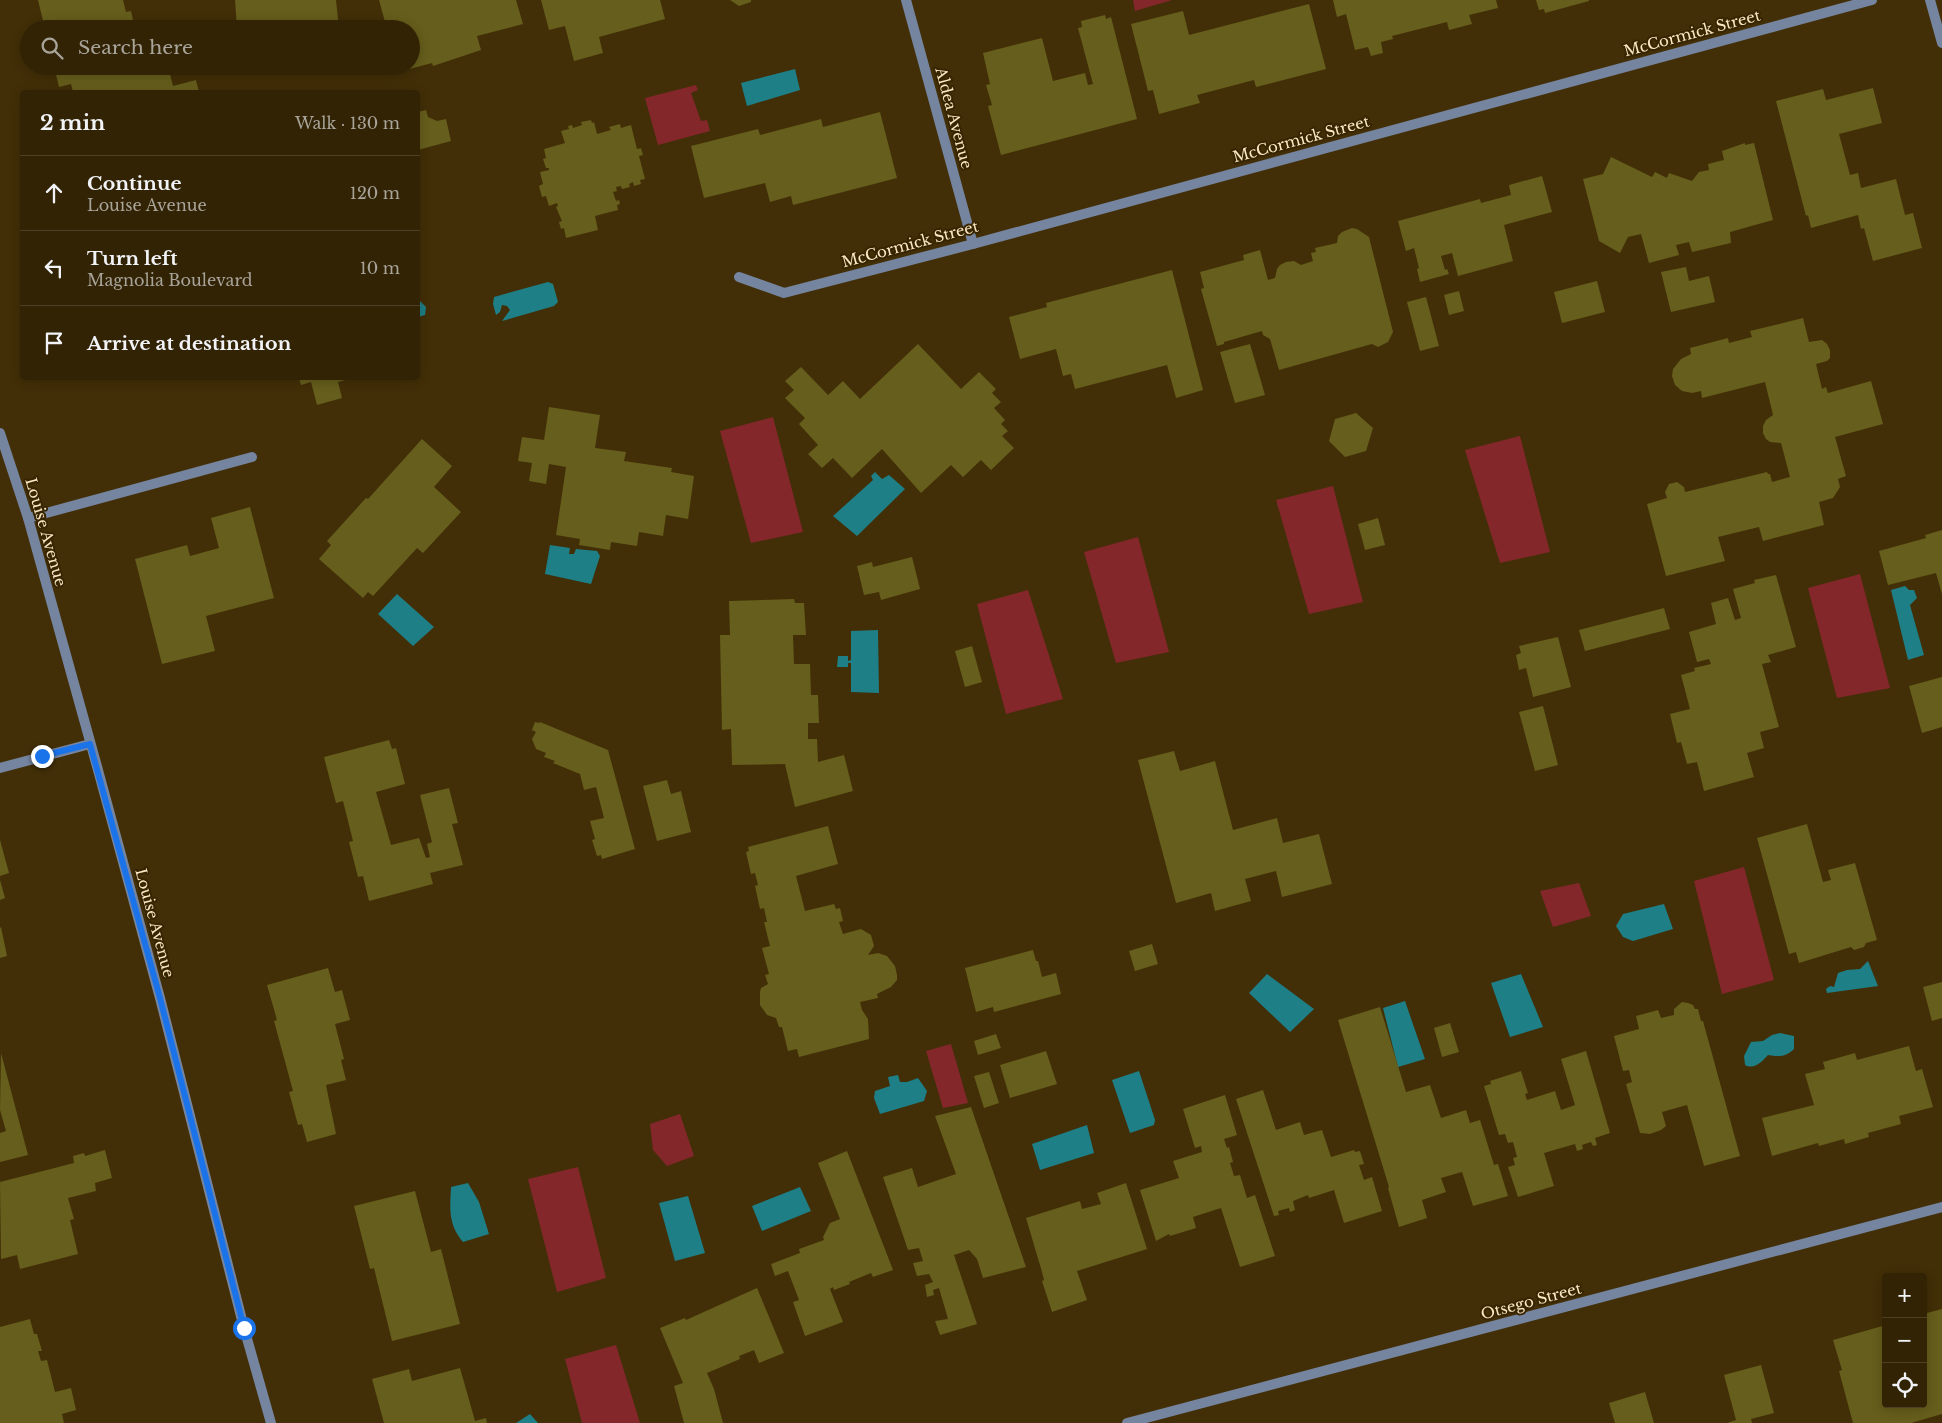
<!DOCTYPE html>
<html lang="en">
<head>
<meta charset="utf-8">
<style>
  :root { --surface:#322305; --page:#3a2b0f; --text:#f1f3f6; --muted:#a8a49a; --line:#4d4027 }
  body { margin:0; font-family:"Libre Baskerville",serif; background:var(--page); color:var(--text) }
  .controls { position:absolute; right:15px; bottom:15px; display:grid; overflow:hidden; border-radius:5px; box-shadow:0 2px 12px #0003 }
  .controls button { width:45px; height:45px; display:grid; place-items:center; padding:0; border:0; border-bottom:1px solid var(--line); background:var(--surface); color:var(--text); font:25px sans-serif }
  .stop { position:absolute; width:15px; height:15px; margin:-11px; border:4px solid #1a73e8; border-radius:50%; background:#fff }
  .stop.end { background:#1a73e8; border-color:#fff; box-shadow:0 1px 5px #0008 }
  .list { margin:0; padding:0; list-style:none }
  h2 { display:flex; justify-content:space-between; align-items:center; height:65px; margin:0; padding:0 20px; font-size:21px }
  h2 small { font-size:16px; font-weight:400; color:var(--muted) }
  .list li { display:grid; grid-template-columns:32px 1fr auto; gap:15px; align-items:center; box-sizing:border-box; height:75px; padding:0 20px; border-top:1px solid var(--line) }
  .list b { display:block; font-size:19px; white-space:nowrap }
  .list p { margin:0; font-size:16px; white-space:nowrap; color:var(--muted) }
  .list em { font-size:16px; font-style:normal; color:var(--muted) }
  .icon { flex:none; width:28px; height:28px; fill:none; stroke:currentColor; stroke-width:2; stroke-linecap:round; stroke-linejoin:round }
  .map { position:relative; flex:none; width:1942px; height:1423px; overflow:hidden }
  .search { position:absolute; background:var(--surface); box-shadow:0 2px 12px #0003; left:20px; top:20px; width:400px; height:55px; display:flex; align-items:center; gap:12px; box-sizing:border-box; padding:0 18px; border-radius:28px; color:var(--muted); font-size:19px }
  .panel { position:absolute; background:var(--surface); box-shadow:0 2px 12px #0003; left:20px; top:90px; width:400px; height:290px; border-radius:5px }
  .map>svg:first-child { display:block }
  .green { fill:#83272b }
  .water { fill:#1e7f86 }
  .building { fill:#665e1c }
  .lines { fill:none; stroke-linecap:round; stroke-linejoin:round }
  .service { stroke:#75849f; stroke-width:10 }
  .minor { stroke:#75849f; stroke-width:10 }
  .tertiary { stroke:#75849f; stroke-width:10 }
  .route { stroke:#1a73e8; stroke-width:6 }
  .labels { text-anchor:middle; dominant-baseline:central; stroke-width:4; stroke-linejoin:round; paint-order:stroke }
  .street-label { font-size:15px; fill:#fbe7c5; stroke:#372500 }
</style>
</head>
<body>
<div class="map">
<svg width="1942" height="1423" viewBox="0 0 1942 1423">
  <rect width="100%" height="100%" fill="#422f07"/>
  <g class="green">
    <polygon points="1133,0 1172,0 1135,11"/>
    <polygon points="696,85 698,90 691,93 701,121 707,120 710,131 658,145 645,98"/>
    <polygon points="773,417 803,532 751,543 720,431"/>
    <polygon points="1520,436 1550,552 1500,563 1465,450"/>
    <polygon points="1333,486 1363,602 1309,614 1276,500"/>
    <polygon points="1138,537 1169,652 1116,663 1084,552"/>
    <polygon points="1860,574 1890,688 1837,698 1808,588"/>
    <polygon points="1028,590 1063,699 1006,714 977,604"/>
    <polygon points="1744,867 1774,980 1722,994 1694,881"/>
    <polygon points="1579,883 1591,916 1553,927 1540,891"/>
    <polygon points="951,1044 968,1103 943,1108 926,1051"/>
    <polygon points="680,1114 694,1156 667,1166 653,1150 650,1124"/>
    <polygon points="578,1167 606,1278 557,1292 528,1179"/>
    <polygon points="616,1345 640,1423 582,1423 565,1359"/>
  </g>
  <g class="water">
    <polygon points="795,69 800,90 747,106 741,83"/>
    <polygon points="418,281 420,298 419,300 426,307 425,315 418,317"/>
    <polygon points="548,282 553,284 558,302 554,306 502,321 510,310 507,306 502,305 500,312 496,315 493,304 494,297"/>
    <polygon points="875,472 882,479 889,475 905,489 857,536 833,516 873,480 871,476"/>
    <polygon points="550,545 570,548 569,554 574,554 576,549 597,551 600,556 591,584 545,574"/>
    <polygon points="1905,586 1909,590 1914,590 1917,598 1910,605 1924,655 1908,660 1891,590"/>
    <polygon points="397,594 434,627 413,646 378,614"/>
    <polygon points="878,630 879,693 851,692 851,663 848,663 848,667 837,667 838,656 848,656 848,661 851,660 851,631"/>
    <polygon points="1664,904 1673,929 1633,941 1623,937 1616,926 1623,914"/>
    <polygon points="1868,961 1878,986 1827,993 1826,989 1830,986 1834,987 1838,973 1847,970 1860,969"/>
    <polygon points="1267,974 1314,1009 1290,1032 1249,993"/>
    <polygon points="1521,974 1543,1027 1510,1037 1491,983"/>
    <polygon points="1405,1001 1425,1059 1398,1067 1383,1008"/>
    <path d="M1780,1033l14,3v13c-8,8 -15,8 -26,6 -6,7 -14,15 -23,10l-1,-9 7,-14 12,-1 9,-6z"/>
    <polygon points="1139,1071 1155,1120 1154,1125 1130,1133 1112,1080"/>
    <polygon points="898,1075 900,1082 907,1082 918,1078 927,1091 924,1101 880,1114 874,1098 875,1091 890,1086 888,1077"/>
    <polygon points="1087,1125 1094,1153 1040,1170 1032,1144"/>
    <path d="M468,1183l11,19 10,32 -26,8c-15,-18 -13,-33 -12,-55z"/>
    <polygon points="800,1187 811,1211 762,1231 752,1206"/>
    <polygon points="688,1196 705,1253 675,1261 659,1203"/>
    <polygon points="530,1414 538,1423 516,1423"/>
  </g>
  <g class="building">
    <polygon points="38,0 123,0 126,12 131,11 135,29 45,29"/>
    <polygon points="235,0 336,0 339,29 237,29"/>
    <polygon points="379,0 516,0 523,24 477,36 481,50 433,66 432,63 402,71 401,66 411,66 411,29 387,29"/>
    <polygon points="541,0 660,0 665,19 599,37 603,53 574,61 565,26 549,30"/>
    <polygon points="730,0 751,0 751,2 739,6"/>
    <polygon points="1333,0 1496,0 1498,8 1469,15 1472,24 1449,30 1447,22 1392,36 1393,39 1381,42 1383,53 1371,56 1368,47 1355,50 1346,14 1337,17"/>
    <polygon points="1536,0 1589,0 1589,1 1545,13 1544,9 1539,10"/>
    <polygon points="1309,4 1326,69 1256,87 1254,80 1197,95 1200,103 1159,114 1153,90 1148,91 1131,24 1183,11 1189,35"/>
    <polygon points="1105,15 1106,19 1111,17 1137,119 1001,155 988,106 992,105 986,85 990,84 983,53 1042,38 1053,81 1085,73 1088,85 1093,84 1078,28 1082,27 1081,21"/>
    <polygon points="54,66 168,66 173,86 196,80 199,92 73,92 71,84 59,87"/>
    <polygon points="1873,88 1882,123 1839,134 1850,175 1858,173 1861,188 1896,179 1905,215 1913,213 1922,248 1873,261 1864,228 1861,229 1858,215 1811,228 1808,215 1806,216 1776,101 1823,89 1826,100"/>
    <polygon points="426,110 428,117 437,121 446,119 451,141 418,150 418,112"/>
    <polygon points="880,112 897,178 793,205 791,196 770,202 765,183 704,198 691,146 758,129 760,135 821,119 823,127"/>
    <polygon points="591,120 592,123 594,122 597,134 611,130 609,127 620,124 621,128 631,125 637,149 641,148 643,155 639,156 645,179 640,180 641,184 634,186 633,182 629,184 630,187 622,189 621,186 616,187 617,191 613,192 616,201 619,200 620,204 617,205 618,210 595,216 598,230 566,238 564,228 561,229 559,222 562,221 556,207 558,206 557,203 549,206 546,196 542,197 539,186 543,184 540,172 549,170 549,168 546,168 543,159 546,158 544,149 565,143 561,131 569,129 568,126 572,125 573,128 582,125 581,122"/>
    <polygon points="1745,143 1745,145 1754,143 1773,220 1730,232 1731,243 1692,252 1689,242 1676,245 1679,255 1649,263 1641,234 1628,237 1620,253 1599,241 1583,179 1603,174 1611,157 1652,177 1655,172 1667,178 1669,173 1692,181 1699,172 1709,170 1708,164 1724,160 1722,151"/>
    <polygon points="1542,176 1552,212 1504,225 1513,261 1458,276 1452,253 1441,256 1445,270 1447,269 1449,274 1420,282 1417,269 1419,268 1414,248 1406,251 1398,221 1480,199 1481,203 1511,195 1509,185"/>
    <polygon points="1352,228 1357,229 1369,237 1393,332 1388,342 1378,347 1372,344 1279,370 1270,339 1263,335 1262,331 1224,342 1224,344 1217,346 1201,289 1204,288 1200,272 1244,260 1243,255 1260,250 1268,280 1275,278 1277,269 1280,265 1286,262 1294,261 1301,265 1313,261 1311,253 1316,252 1315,248 1337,243 1338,236 1342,232"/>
    <polygon points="1686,267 1689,281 1709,276 1715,302 1671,312 1661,272"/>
    <polygon points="1172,270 1203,390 1176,398 1167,365 1075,389 1071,374 1063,376 1056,349 1020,359 1009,317 1047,307 1046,303"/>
    <polygon points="1597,281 1605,312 1562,323 1554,292"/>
    <polygon points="1459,291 1464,311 1449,315 1444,295"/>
    <polygon points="1426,297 1439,346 1420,351 1407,302"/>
    <polygon points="1803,318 1809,342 1822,340 1827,344 1830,350 1830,358 1827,361 1816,364 1822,389 1826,387 1828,393 1871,381 1883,424 1835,437 1846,476 1838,479 1840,487 1833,498 1819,502 1824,525 1763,541 1759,527 1718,537 1725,561 1666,576 1647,504 1667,498 1665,492 1669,484 1677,482 1684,487 1685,492 1767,472 1768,474 1770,474 1772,482 1790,477 1781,443 1770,442 1766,439 1763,433 1763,426 1766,420 1773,415 1765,382 1702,398 1701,391 1692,393 1682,391 1675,385 1672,376 1673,369 1681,359 1691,354 1690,348 1728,338 1729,343 1752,337 1750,331"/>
    <polygon points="918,344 961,389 979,372 996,389 992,393 1001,402 994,408 1005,420 1001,424 1008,431 1002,436 1014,448 991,470 981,460 963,477 951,465 921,493 882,449 852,478 833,458 822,468 808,454 818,445 799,424 805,418 785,398 794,390 785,381 801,367 828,395 843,381 860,399"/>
    <polygon points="1250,344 1265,395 1235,403 1220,352"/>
    <polygon points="299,378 344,378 345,380 338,382 342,398 317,405 311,382 301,385"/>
    <polygon points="549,407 600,415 595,448 626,452 624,461 672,468 671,472 694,476 688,519 666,515 663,536 639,532 637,546 611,542 610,550 579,545 580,539 556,535 566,467 549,464 546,484 529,481 532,463 518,461 522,437 544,440"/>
    <polygon points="1356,413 1373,428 1366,451 1345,457 1329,441 1335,419"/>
    <polygon points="422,439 452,466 434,487 461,512 423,553 417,548 373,596 368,592 363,598 319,559 331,545 327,541 366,498 368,499"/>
    <polygon points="250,507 274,598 206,616 215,651 162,664 135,559 187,545 190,556 219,548 211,518"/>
    <polygon points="1378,518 1385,545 1365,550 1358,524"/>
    <polygon points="1942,530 1942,594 1936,573 1888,585 1879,551 1926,538 1925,535"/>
    <polygon points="912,557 920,589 881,600 879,592 864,595 857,566 872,562 873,567"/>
    <polygon points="1776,575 1796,647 1768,655 1771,662 1762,664 1779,727 1760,732 1764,748 1747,753 1754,777 1704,791 1697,762 1687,764 1681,742 1677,743 1670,714 1690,709 1681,675 1695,671 1694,668 1711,664 1709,659 1697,662 1689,632 1716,624 1711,603 1728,598 1735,620 1741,618 1733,589 1755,583 1754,580"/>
    <polygon points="794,599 795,603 804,603 806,635 793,635 794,664 810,664 811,695 818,695 819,723 808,723 808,739 817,739 818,762 844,755 853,791 795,807 785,764 732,765 731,729 722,730 720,635 730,635 729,601"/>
    <polygon points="1664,608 1670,629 1585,651 1579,630"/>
    <polygon points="1558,637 1571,687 1533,697 1526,668 1519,670 1516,655 1521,653 1519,646"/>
    <polygon points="972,646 982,682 965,687 955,651"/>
    <polygon points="1942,677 1942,727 1922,733 1909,686"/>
    <polygon points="1543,706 1558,765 1535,771 1519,712"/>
    <polygon points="535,722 539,723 540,722 608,750 635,849 602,859 601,855 597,856 592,840 595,839 590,821 604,818 596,787 584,790 580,774 553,763 555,761 544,757 546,753 536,749 532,739 536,732 532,730"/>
    <polygon points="389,740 392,749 396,748 405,784 376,792 391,845 419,838 426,858 430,857 427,844 432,842 420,795 449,788 458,823 452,824 463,865 430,873 433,884 369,901 363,876 358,877 349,842 353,841 343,801 336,803 324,757"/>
    <polygon points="1174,751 1180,771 1215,761 1233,830 1277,818 1283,843 1319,834 1332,884 1282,897 1276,871 1245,879 1251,901 1215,911 1211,893 1176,903 1138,760"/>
    <polygon points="667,780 671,794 681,791 691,832 657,841 643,786"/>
    <polygon points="1807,824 1823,882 1831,880 1828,870 1855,863 1877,940 1866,943 1864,947 1854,950 1851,947 1799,963 1796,952 1789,954 1757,838"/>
    <polygon points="828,826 838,864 796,876 805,911 834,904 836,909 840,908 843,921 839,922 843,934 861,929 871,935 874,946 868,955 878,953 887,956 895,966 897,975 897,980 891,987 877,994 878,998 860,1002 862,1010 868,1019 869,1039 799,1057 797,1049 788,1051 782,1027 779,1027 776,1018 767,1015 760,1005 760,992 761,988 768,984 765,975 769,974 762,948 770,946 764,922 767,922 764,908 760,909 755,886 758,885 755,873 751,874 746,852 749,851 748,847"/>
    <polygon points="0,840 9,873 0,876"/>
    <polygon points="0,880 5,898 0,900"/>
    <polygon points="1,927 7,956 0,958 0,928"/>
    <polygon points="1152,944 1158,964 1135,971 1129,951"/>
    <polygon points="1033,950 1036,961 1038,961 1042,977 1056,973 1061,994 994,1012 993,1007 976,1012 965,968"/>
    <polygon points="328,968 335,992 342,990 350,1020 335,1024 344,1059 341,1060 346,1080 326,1085 336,1134 307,1142 302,1124 298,1125 289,1092 293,1091 274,1021 277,1020 267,985"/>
    <polygon points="1942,982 1942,1018 1932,1021 1923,987"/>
    <polygon points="1682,1002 1688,1003 1693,1005 1695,1009 1698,1009 1701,1021 1703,1021 1740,1156 1704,1166 1687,1105 1662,1112 1666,1126 1661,1130 1650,1134 1640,1133 1626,1084 1632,1082 1629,1070 1623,1071 1614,1036 1639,1029 1636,1016 1658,1010 1661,1018 1674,1015 1674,1009"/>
    <polygon points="1380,1007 1406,1092 1430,1085 1441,1118 1466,1110 1470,1123 1480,1120 1494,1165 1498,1164 1508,1196 1473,1206 1462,1172 1441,1178 1446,1192 1422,1200 1427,1218 1399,1227 1388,1188 1389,1187 1338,1020"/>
    <polygon points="1450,1023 1459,1052 1442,1057 1434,1028"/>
    <polygon points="996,1034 1001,1048 978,1055 974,1041"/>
    <polygon points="1909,1046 1916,1071 1922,1069 1933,1107 1899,1116 1901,1124 1868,1133 1869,1137 1845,1144 1844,1139 1819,1146 1818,1143 1772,1156 1762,1118 1814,1105 1805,1074 1825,1069 1823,1062 1855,1053 1857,1060"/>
    <polygon points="1046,1051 1057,1084 1010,1098 1000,1065"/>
    <polygon points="1586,1051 1610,1133 1595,1138 1597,1145 1593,1146 1591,1142 1582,1145 1583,1149 1577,1151 1575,1144 1544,1153 1554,1186 1518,1197 1508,1167 1515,1165 1513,1158 1517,1157 1513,1142 1508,1143 1505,1134 1499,1135 1484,1086 1491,1084 1490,1081 1521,1071 1528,1093 1525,1094 1527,1100 1555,1091 1561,1110 1575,1105 1561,1059"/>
    <polygon points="1,1053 28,1155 0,1162 0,1133 6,1131 0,1110"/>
    <polygon points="989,1072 999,1103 984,1108 974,1076"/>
    <polygon points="1263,1090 1276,1130 1300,1122 1304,1135 1322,1130 1331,1157 1354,1150 1355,1152 1360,1151 1364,1164 1359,1165 1364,1180 1372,1177 1382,1211 1344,1223 1334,1190 1309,1198 1308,1195 1293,1201 1295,1210 1290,1212 1289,1208 1278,1211 1279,1215 1274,1216 1236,1099"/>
    <polygon points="1225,1095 1237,1135 1224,1139 1227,1148 1229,1147 1233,1162 1230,1163 1234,1176 1240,1175 1247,1198 1255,1195 1275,1256 1240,1267 1221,1208 1193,1217 1196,1228 1170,1236 1169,1234 1156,1241 1140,1190 1179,1178 1173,1161 1202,1152 1201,1146 1195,1148 1183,1109"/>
    <polygon points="971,1107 1026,1267 983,1278 977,1259 969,1250 954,1255 977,1324 940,1335 935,1321 948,1319 939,1288 933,1290 934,1295 927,1297 925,1285 933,1282 929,1274 917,1276 913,1263 923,1261 919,1248 908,1250 883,1177 912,1168 918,1187 956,1174 935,1116"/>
    <polygon points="105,1150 112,1178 95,1183 96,1191 68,1198 74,1219 70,1220 78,1254 20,1269 17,1255 1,1259 0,1182 74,1163 73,1156 84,1153 85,1156"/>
    <polygon points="847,1151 893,1270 873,1277 871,1273 849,1282 850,1284 834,1290 833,1287 830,1289 843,1322 805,1336 793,1302 799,1300 788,1271 775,1276 771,1264 800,1253 799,1249 824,1240 823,1237 830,1223 840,1219 818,1163"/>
    <polygon points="1126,1183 1147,1249 1077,1271 1087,1300 1052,1312 1042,1281 1044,1280 1042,1272 1026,1218 1080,1201 1082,1209 1101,1204 1097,1193"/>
    <polygon points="415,1191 431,1252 441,1249 460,1324 392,1341 374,1268 370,1269 354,1206"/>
    <polygon points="757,1288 784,1353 759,1363 754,1350 739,1356 740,1359 707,1373 714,1389 723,1423 684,1423 674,1386 683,1383 660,1328 685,1318 686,1320"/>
    <polygon points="1942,1309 1942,1414 1911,1423 1853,1423 1839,1371 1842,1370 1833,1340 1886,1325 1886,1404 1923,1404 1923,1314"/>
    <polygon points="30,1319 34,1334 37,1334 42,1351 38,1351 41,1361 47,1360 55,1392 71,1388 76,1410 62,1414 64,1423 0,1423 0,1327"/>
    <polygon points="1761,1365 1774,1413 1751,1419 1752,1423 1727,1423 1736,1420 1724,1375"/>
    <polygon points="460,1368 475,1421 486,1418 487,1423 384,1423 372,1379 409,1369 412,1381"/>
    <polygon points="1645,1392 1654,1423 1615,1423 1609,1403"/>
  </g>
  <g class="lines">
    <polyline class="service" points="28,518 252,457"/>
    <g class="minor">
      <polyline points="906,0 973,244"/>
      <polyline points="739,277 784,293 973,244 1872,0"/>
      <polyline points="0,768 90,744"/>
      <polyline points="1127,1423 1942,1207"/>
    </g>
    <g class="tertiary">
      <polyline points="1930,0 1942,43"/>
      <polyline points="0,433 28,518 98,770 160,998 244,1328 271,1423"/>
    </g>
  </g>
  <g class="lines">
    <polyline class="route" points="42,756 90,744 160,998 244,1328"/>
  </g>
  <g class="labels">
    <g class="street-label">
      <text transform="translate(1692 33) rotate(-15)">McCormick Street</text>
      <text transform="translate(954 118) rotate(75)">Aldea Avenue</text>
      <text transform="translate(1301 139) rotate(-15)">McCormick Street</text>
      <text transform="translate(910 244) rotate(-15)">McCormick Street</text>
      <text transform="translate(46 532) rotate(74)">Louise Avenue</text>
      <text transform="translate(155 923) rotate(75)">Louise Avenue</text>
      <text transform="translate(1531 1301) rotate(-15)">Otsego Street</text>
    </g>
  </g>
</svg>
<div class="controls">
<button>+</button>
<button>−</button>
<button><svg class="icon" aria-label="locate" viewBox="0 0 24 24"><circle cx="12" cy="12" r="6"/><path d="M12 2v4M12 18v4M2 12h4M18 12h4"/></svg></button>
</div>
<div class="stop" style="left:244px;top:1328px"></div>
<div class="stop end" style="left:42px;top:756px"></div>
<div class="search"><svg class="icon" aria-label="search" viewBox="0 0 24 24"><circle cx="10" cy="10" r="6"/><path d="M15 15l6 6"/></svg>Search here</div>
<section class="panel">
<h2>2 min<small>Walk · 130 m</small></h2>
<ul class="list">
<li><svg class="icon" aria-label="ahead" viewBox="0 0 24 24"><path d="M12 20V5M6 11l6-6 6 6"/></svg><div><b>Continue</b><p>Louise Avenue</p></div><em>120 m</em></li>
<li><svg class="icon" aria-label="left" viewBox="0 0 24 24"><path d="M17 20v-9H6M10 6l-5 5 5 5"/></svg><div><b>Turn left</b><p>Magnolia Boulevard</p></div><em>10 m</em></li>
<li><svg class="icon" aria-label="arrive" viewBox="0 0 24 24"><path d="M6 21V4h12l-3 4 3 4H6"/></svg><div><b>Arrive at destination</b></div></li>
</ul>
</section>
</div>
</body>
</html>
